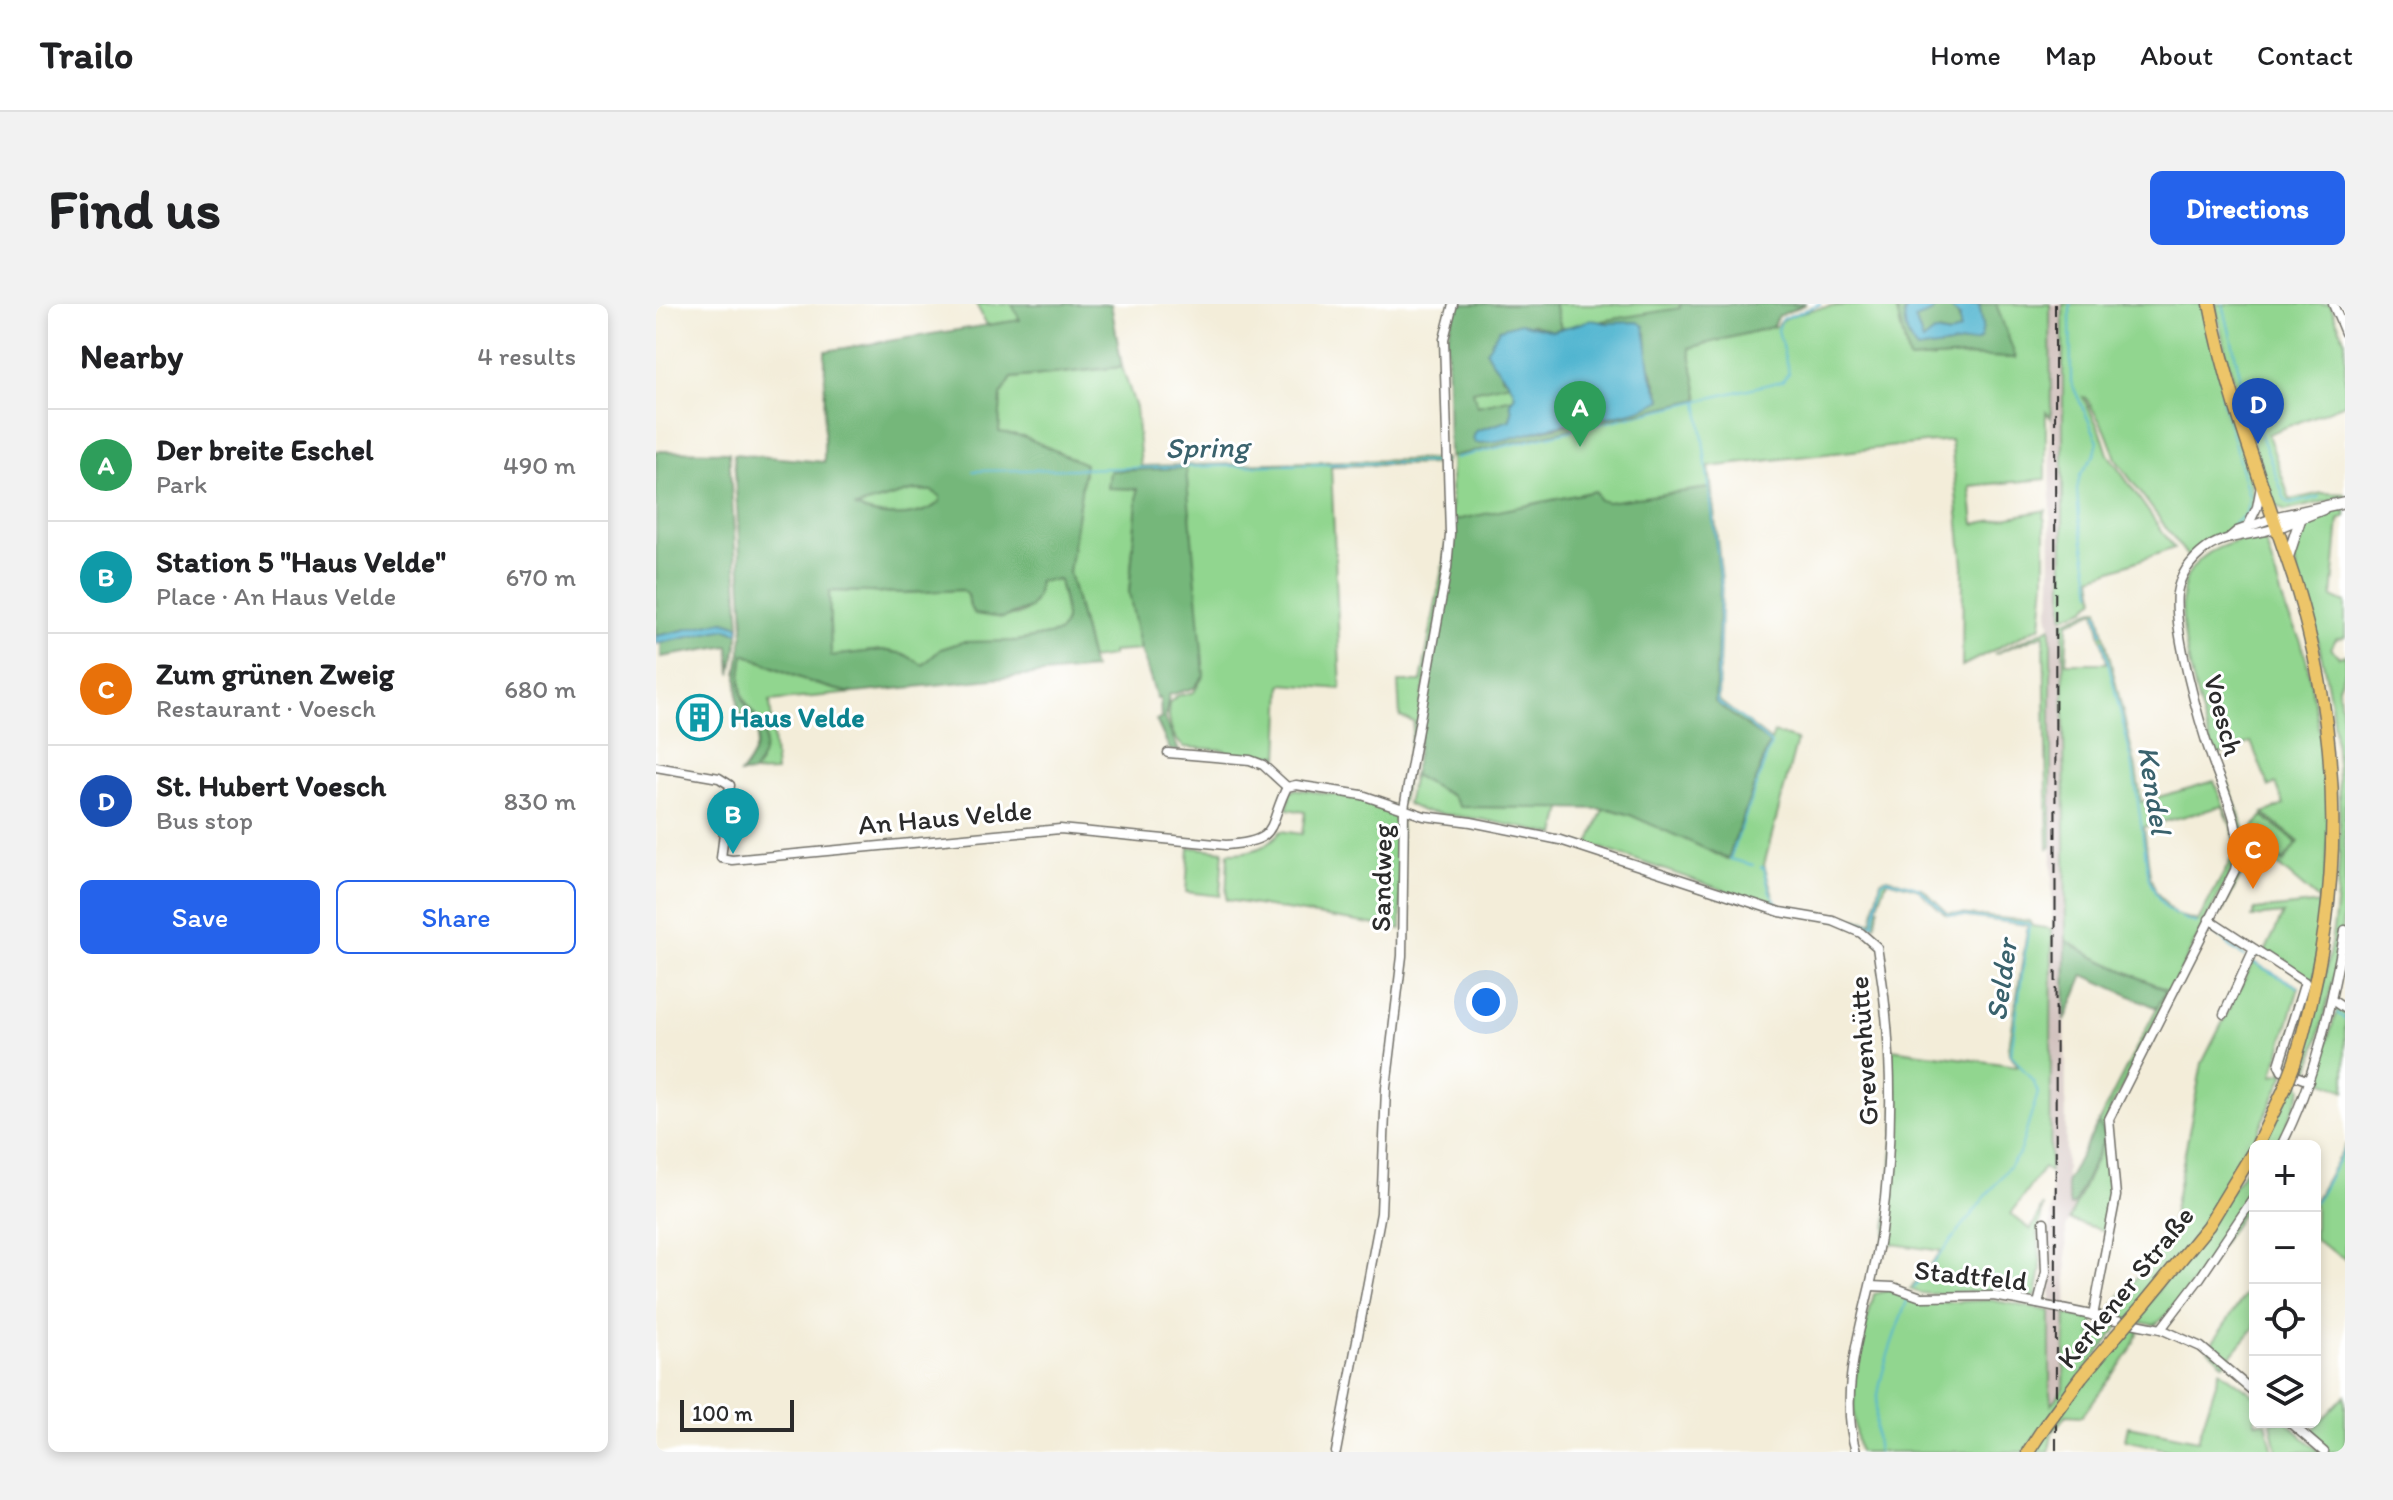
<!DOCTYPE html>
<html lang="en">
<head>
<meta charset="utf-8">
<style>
  :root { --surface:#fff; --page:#f2f2f2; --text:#202124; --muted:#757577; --line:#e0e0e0; --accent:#2563eb }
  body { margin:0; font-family:Itim,sans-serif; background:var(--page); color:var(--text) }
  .controls { position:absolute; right:24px; bottom:24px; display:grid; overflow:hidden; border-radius:12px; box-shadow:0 4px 12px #0003 }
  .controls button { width:72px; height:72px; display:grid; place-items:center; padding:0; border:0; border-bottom:2px solid var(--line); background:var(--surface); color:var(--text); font:40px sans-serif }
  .scale { position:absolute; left:24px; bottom:20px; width:114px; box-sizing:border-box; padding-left:8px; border:4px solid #2b2b2b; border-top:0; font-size:22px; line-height:28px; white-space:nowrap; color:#2b2b2b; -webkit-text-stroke:6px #fff; paint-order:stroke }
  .you { position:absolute; left:830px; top:698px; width:28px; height:28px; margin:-20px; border:6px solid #fff; border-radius:50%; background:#1a73e8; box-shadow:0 0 0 12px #1a73e833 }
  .badge { display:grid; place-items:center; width:52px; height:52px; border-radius:50%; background:var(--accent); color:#fff; font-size:26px; font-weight:700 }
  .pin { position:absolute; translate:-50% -66px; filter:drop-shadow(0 2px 4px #0008) }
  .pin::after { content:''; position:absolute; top:42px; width:28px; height:24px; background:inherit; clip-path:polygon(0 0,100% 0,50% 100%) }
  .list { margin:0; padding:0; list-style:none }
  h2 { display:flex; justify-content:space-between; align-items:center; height:104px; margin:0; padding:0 32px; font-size:34px }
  h2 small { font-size:26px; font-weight:400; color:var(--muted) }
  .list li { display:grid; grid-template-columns:52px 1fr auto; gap:24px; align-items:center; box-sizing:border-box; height:112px; padding:0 32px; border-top:2px solid var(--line) }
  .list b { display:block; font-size:30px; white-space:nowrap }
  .list p { margin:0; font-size:26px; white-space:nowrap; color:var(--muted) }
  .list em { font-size:26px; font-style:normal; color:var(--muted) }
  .actions { display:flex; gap:16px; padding:24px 32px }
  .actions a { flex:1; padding:18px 0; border:2px solid var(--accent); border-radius:12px; text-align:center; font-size:28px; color:var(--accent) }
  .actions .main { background:var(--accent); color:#fff }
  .icon { flex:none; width:44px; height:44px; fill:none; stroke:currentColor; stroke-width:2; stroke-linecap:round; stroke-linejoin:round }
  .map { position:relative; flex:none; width:1689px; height:1148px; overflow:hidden; border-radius:12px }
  header { display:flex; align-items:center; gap:48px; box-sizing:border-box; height:112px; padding:0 40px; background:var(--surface); border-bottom:2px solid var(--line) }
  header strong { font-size:38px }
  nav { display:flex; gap:44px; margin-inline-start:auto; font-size:28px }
  .intro { display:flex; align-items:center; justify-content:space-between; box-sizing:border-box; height:192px; padding:0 48px }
  h1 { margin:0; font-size:56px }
  .button { padding:20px 36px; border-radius:12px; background:var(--accent); color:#fff; font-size:28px; font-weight:700 }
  main { display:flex; gap:48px; padding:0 48px }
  aside { flex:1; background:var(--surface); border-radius:12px; box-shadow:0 4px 12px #0003 }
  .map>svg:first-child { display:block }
  .industrial { fill:#d0c0bc }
  .green { fill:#91d68f; stroke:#5e805d; stroke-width:2; fill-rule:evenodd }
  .forest { fill:#74b77a; stroke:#507152; stroke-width:2; fill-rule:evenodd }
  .water { fill:#51b5d0; stroke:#3e707e; stroke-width:2 }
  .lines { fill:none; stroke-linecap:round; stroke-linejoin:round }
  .stream { stroke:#51b5d0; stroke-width:2 }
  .minor-casing { stroke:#716f68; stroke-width:11 }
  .tertiary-casing { stroke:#716f68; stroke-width:13 }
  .primary-casing { stroke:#716f68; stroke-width:15 }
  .minor { stroke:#fff; stroke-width:8 }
  .tertiary { stroke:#fff; stroke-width:10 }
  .primary { stroke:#edc569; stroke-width:12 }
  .rail { stroke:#2b2b2b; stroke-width:2; stroke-dasharray:12 6; stroke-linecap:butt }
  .primary-bridge-casing { stroke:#716f68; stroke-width:15; stroke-linecap:butt }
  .primary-bridge { stroke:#edc569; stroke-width:12 }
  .labels { text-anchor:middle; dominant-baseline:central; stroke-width:6; stroke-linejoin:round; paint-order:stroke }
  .street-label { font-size:28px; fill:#2b2b2b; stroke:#fff }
  .culture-label { font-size:28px; font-weight:bold; fill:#0d838f; stroke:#fff; text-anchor:start }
  .water-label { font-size:30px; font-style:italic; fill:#3a626d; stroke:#fff }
</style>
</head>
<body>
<header>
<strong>Trailo</strong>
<nav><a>Home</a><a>Map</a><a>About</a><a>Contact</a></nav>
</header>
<div class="intro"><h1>Find us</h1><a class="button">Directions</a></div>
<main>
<aside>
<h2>Nearby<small>4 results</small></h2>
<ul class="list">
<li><span class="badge" style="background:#2e9e5b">A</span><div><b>Der breite Eschel</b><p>Park</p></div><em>490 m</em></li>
<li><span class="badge" style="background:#0f9aa8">B</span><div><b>Station 5 &quot;Haus Velde&quot;</b><p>Place · An Haus Velde</p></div><em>670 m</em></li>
<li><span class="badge" style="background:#e8710a">C</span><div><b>Zum grünen Zweig</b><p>Restaurant · Voesch</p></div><em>680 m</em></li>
<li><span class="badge" style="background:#1a4fb4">D</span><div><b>St. Hubert Voesch</b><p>Bus stop</p></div><em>830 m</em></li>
</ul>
<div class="actions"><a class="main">Save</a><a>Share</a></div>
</aside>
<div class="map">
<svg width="1689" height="1148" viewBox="0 0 1689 1148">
  <rect width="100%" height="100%" fill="#fff"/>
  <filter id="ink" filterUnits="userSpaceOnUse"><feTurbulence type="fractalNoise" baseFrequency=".0125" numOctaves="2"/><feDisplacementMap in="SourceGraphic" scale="16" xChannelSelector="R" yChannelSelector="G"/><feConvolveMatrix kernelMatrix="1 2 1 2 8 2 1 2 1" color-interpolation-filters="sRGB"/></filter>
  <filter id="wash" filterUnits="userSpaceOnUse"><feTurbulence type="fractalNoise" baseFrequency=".006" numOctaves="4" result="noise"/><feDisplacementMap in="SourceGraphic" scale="32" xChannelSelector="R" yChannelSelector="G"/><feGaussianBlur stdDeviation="1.8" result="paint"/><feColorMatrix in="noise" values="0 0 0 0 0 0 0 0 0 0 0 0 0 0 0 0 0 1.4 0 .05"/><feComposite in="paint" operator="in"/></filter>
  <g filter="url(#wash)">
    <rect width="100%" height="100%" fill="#f3edd9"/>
    <polygon class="industrial" points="1394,0 1407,0 1410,879 1413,901 1418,901 1410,924 1412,1021 1408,1084 1396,1100 1394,1090 1395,964 1392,937 1395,918 1396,625 1395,324 1392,309 1395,295"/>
    <g class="green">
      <polygon points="320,0 356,0 365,16 331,21"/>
      <path d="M898,0h126l13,69 -4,-25 87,-22c17,-22 89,-22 119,-22l14,56 55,-4 51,2 -19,-54h54l1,114 -5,-6v67l-76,7 4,38 72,-14 -3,7 2,3v60l-4,46 -79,40 1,-100 -12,-126 -242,27 13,113 -4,120 53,41 3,-8 23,7 -33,125 10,34 6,8 92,15 9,-42 6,-2 36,11 25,24 81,8 3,5 20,3 -2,243 -7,-4 -32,46 20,16 12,-25 -5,27 3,37 -5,27 -6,2c-21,-2 -42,-5 -63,-6 -19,-1 -39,7 -57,-3l32,-38 -57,-8 11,-127 -5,-67 127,17 -8,-12 -1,-7 19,-122 -83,-11 -28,-26 -30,-8 -10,28h2l-4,17 -93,-15 -193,-66 14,-35c44,1 84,35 125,50l41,-115 -54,-41 5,-122 -111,-77 -158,17v-179l109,-18z"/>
      <polygon points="1407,0 1550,0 1571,96 1593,167 1598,200 1592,215 1586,220 1555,236 1532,253 1461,157 1449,126 1430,94 1427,93 1445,128 1452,150 1518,244 1436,273 1439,295 1429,305 1407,313"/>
      <polygon points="1559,0 1674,0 1689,37 1689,100 1612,130 1634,196 1666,189 1689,190 1689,193 1629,207 1619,201 1613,188 1570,50"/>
      <path d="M466,63l14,41 5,58 304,-7 -1,5 -113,2 10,223 -59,-5 -3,74h-4l2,-3 -53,-1 1,-4 -41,-3c-13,-9 -17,-29 -15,-44l8,-7 17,-4 10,-17 -66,-186 -9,104 12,57 -29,2v4l-21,3 -22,-87 16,-108 -86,-32 2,-37 11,-17z"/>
      <path d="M259,186l17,1 8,5v6c-21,17 -61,17 -84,5z"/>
      <path d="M1689,203v10l-6,3 -7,77 13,6v34l-9,2 -5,9 8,9 6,-2v16l-7,15 7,51v171l-12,72 -23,90 -10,5 -2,4 4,10 -25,57h-16c15,-35 32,-70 45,-106 39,-105 39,-227 25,-336 -4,-24 -9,-48 -15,-72 -7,-22 -26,-66 -21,-88 6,-25 27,-31 50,-37z"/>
      <path d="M1603,232l7,8 20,67 15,30 6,21 25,143 -16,166 -31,103 -31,67 -39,66 -77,111 117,-162c0,9 2,23 0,32 -6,22 -80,123 -100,137l-51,-10 -4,-4 10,1 10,-16 48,-54 34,-179 51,-101 46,25 -26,88 10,-2 -1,-11 26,-81 -43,-29 18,-38 -31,3 3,-7 67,-7 -66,-56 -35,67 -3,-5c10,-19 25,-39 25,-62 0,-24 -13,-47 -21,-70 -15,-42 -57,-169 -32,-206 16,-24 44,-29 69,-35zM1595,438l18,45 7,-3 8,21 -21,8 36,29 -16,21 -21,-19 21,17 14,-18 -34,-27 -14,17 -4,-2 -27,-76z"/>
      <polygon points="791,238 786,290 746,498 743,499 758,418 744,413 742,378 765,378"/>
      <path d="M403,276c3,17 13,42 -1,53l-41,8 -76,8 -18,16 -19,-11 -22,-4 -51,6 -2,-65 77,2 56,-3 6,5 2,12c32,11 63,21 69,-26z"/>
      <path d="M1438,305h4l38,159 5,34 73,-21 22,56 -4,32 -122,241c-7,22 0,41 2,63 2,20 -2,38 -6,58l-37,-11 37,-84 -8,-13 68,-133 -74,-34 -26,-16 -3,-318zM1439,307l12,52h-41l2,-40zM1567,502c5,15 15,32 11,48l-36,67 -23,-6 -19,-23 -6,-16 -6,-49z"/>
      <polygon points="1395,323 1395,543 1392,544 1388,330 1338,350"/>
      <path d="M88,350c35,15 73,35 111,39l-85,8 6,71 -23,1 7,-10v-42c-23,-24 -21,-35 -16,-67z"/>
      <polygon points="757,471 796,492 804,503 906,504 900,531 829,516 766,507 751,500"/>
      <path d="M639,485l71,10 34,11 1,119 -175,-29 2,-47c23,0 38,-4 53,-22l21,3 3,-22 -18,-3 3,-11 -5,-1z"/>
      <polygon points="533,543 567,547 564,592 530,588"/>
      <polygon points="1682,703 1689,708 1689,787 1659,774"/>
      <polygon points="1689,842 1689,955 1659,936 1659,896"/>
      <polygon points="1597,979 1599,1023 1568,1060 1552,1045"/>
      <path d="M1233,986l46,13 56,-3 59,11v83l2,10 12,-16 2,-74 28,6 -3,14 13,-12 16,3 -97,127h-164c-14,-59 1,-102 15,-158z"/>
      <polygon points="1474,1023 1484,1024 1473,1049 1426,1112 1410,1111 1396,1129 1393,1148 1377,1148 1409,1102"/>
      <polygon points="1564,1066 1599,1092 1599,1118 1610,1118 1617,1148 1521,1148 1469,1136 1472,1122 1542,1136"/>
      <polygon points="1689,1091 1689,1148 1672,1148 1652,1131"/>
      <polygon points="1615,1118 1630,1118 1664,1148 1621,1148"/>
    </g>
    <g class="forest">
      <path d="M356,0h99l11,63 -110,11 -11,17 -2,37 24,4 62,28 -16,108 24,97 -238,24c-38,-4 -75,-25 -111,-39 -2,14 -5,31 -1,45 3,9 10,13 15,20 13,18 6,38 -5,54l-13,1c13,-16 23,-33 14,-54l-16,-5 -1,-42 7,-46 -10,-173 90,8 1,-111 195,-31zM259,186l17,1 8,5v6c-20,17 -61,17 -84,5zM403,276c3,16 13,42 -1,53l-41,8 -55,1 -21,7 -18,16 -19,-11 -22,-4 -51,6 -2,-65 77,2 56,-3 6,5 2,12 5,7 28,4 27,-10 7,-12 2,-15z"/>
      <polygon points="800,0 898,0 905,24 897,27 875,20 845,72 855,79 817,87 821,102 857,94 854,98 856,108 854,116 820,127 823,140 967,109 1006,96 991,55 990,29 945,17 1024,4 1024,0 1150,0 1122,12 1116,23 1033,44 1043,95 793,153 791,35"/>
      <path d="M1239,0h14l-5,10 5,25c34,15 45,6 74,-14l-4,-21h17l20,54 -52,-2 -55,4z"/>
      <path d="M1282,0c16,0 23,10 22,26l-11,5 -11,-3 -15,9 -8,-22z"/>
      <polygon points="0,147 73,148 84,322 68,317 0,332"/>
      <polygon points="530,164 548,371 538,384 513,391 509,415 523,447 514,446 500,416 505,415 504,394 501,395 485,346 473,289 482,185 452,184 454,167"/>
      <polygon points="1053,184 1064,277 1059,398 1113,439 1072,555 974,511 954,505 804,503 796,492 757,471 792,273 795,217 939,187 943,196 951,198"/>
      <polygon points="70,325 83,329 75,370 73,342 5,353 5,339"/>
      <polygon points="1410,636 1436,652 1510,686 1501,704 1428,671 1409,717"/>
      <polygon points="1442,819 1450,831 1418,901 1414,902 1410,879"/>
    </g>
    <g class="water">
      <path d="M1253,0h29l-7,9 -16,6 8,22 11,-9 15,3 11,-5v-13l-14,-13h33l4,21 -2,12 -4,4 -60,9c-10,-11 -18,-34 -8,-46z"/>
      <path d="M936,16l15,3 31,-1 6,4 7,50 11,24c-29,17 -70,18 -102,25 -28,6 -56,18 -85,18l-2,-5 3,-7 34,-11 2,-8 -2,-10 5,-7c-5,-18 -21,-26 -29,-44l13,-22 21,-6 33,8z"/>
      <polygon points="68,317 84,322 83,329 70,325 0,340 0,332"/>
    </g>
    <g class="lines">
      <g class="stream">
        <polyline points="1414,0 1415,78 1442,137 1439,150 1424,171 1421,185 1423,214 1436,288"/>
        <polyline points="1567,0 1586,79 1629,196 1634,200 1664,193"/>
        <polyline points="1565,90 1593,193 1590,210 1576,221"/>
        <polyline points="1042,97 1065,277 1061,398 1084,413 1115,440 1074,555 1097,561"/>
        <polyline points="799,154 1126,77 1133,69 1122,26 1126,15 1164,0"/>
        <polyline points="317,167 787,158"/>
        <polyline points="1441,308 1446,329"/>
        <path d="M1447,337l29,120 17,118c11,27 19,36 47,44"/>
        <polyline points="1105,563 1108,564 1114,588 1124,604 1217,620 1226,577 1230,575 1261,583 1291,610 1373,620 1355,750 1378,779 1382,789 1363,850 1258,984"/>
        <polyline points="1557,628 1588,653"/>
        <polyline points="1598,659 1642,683"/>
        <polyline points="1681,709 1689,715"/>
        <polyline points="1659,899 1689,844"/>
        <path d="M1222,1148c-10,-54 12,-104 30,-154"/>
      </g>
    </g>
  </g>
  <g filter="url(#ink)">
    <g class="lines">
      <defs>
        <g id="minor">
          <polyline points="1677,0 1689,29"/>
          <polyline points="1592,222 1601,203 1605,182"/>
          <polyline points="1574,233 1581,227 1617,214"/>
          <polyline points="512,449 594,456 607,461 631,483"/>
          <path d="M0,463l63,11 11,7 -9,73 11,2 328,-31 166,16c55,-4 41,-18 61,-58l9,-2 66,10 62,21 47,6 89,18 220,72 53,9 28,12 16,14c16,93 17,191 4,284 -10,73 -46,148 -25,221"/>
          <polyline points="1553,615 1649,678 1623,761 1626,767 1653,777"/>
          <polyline points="1676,696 1689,705"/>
          <polyline points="1568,710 1598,645"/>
          <path d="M1625,842c35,-68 50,-141 64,-216"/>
          <polyline points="1215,982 1237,983 1265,993 1337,992 1361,996 1505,1025 1545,1043 1599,1089"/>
          <polyline points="1382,1000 1390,968 1388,918"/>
          <path d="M1437,1012l23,-120 -7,-77 126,-249c11,-39 -10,-74 -23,-111 -13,-37 -39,-129 -35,-166 3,-19 15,-34 30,-45 20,-14 46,-12 69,-20"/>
          <polyline points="1505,1025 1544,974 1599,892"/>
          <polyline points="1633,1118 1668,1148"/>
          <polyline points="680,1148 725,909 730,784 746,652 748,504 791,264 794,230 788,35 797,0"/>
        </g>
        <g id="tertiary">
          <polyline points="1617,214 1689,198"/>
          <polyline points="1620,224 1667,205"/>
          <polyline points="1631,256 1644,216"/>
        </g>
        <g id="primary">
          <path d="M1554,0c18,96 55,186 85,278 50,164 50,318 -1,482"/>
          <polyline points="1601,842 1628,786"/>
          <polyline points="1488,1000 1552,922 1599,845"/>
          <polyline points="1425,1073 1460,1032"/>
          <polyline points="1372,1148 1389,1122"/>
        </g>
      </defs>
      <use href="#minor" class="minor-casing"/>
      <use href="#tertiary" class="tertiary-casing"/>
      <use href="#primary" class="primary-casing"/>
      <use href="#minor" class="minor"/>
      <use href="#tertiary" class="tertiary"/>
      <use href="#primary" class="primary"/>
      <polyline class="rail" points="1399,0 1400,1148"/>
      <defs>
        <g id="primary-bridge">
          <polyline points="1628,786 1638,760"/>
          <polyline points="1460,1032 1488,1000"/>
          <polyline points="1389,1122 1425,1073"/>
        </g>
      </defs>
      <use href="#primary-bridge" class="primary-bridge-casing"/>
      <use href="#primary-bridge" class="primary-bridge"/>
    </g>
  </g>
  <defs>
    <symbol id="building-ring" viewBox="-11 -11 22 22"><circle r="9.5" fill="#fff" stroke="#0f9aa8" stroke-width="1.5"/><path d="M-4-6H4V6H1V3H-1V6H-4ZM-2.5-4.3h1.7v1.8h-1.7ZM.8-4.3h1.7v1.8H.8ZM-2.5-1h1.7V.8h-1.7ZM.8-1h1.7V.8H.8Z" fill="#0f9aa8"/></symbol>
  </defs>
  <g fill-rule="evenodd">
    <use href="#building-ring" x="18" y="388" width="51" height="51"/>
  </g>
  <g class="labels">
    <g class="street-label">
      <text transform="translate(1568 411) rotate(75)">Voesch</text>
      <text transform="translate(289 513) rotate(-5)">An Haus Velde</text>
      <text transform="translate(725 574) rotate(-89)">Sandweg</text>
      <text transform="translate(1207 747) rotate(-94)">Grevenhütte</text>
      <text transform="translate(1315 971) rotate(6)">Stadtfeld</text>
      <text transform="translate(1469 983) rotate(-51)">Kerkener Straße</text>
    </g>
    <g class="culture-label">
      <text x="74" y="413">Haus Velde</text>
    </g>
    <g class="water-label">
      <text transform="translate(551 143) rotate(-1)">Spring</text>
      <text transform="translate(1499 486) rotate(81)">Kendel</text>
      <text transform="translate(1345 676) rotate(-82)">Selder</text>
    </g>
  </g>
</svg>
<div class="controls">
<button>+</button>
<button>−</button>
<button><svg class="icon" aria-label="locate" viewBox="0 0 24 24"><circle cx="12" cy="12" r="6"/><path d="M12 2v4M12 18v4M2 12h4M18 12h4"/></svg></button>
<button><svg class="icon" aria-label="layers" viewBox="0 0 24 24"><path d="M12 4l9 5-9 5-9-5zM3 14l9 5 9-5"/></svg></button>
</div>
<div class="scale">100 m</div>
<div class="you"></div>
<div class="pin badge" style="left:924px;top:143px;background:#2e9e5b">A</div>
<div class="pin badge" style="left:77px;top:550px;background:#0f9aa8">B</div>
<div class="pin badge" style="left:1597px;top:585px;background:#e8710a">C</div>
<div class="pin badge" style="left:1602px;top:140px;background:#1a4fb4">D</div>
</div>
</main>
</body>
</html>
